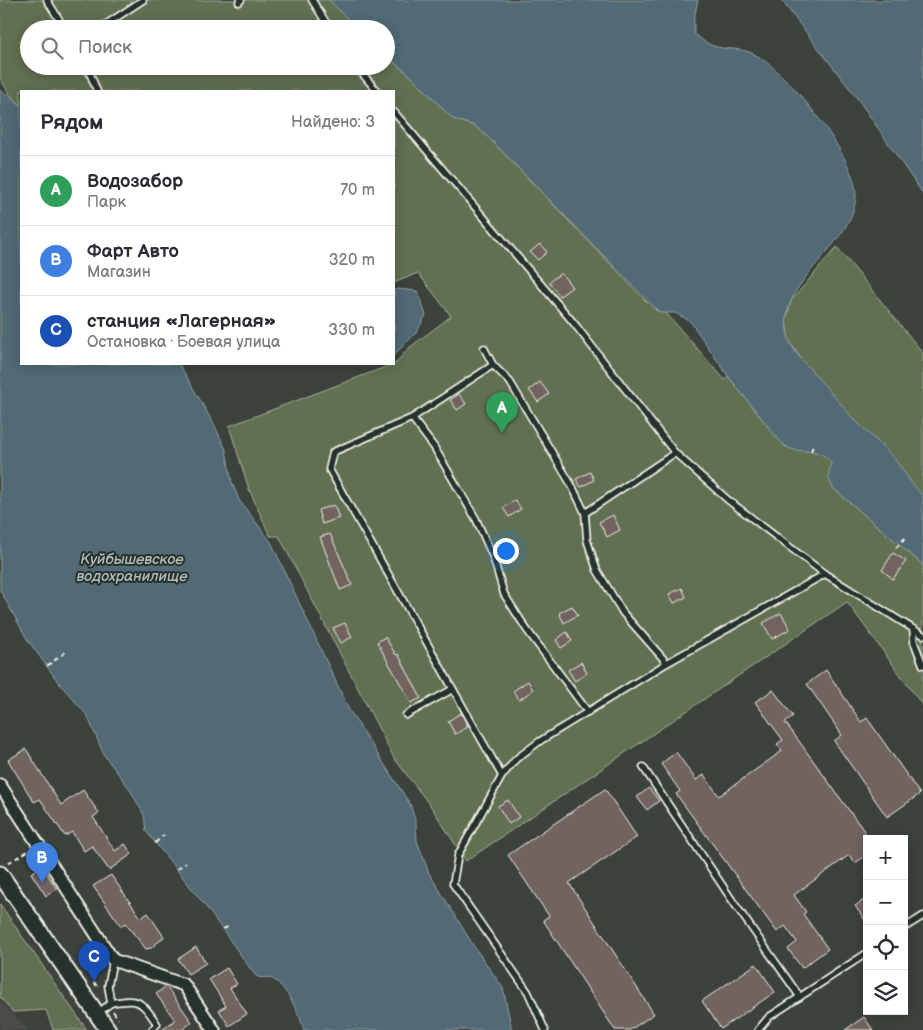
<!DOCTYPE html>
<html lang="ru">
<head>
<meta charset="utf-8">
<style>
  :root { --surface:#fff; --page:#f2f2f3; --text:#2b2b33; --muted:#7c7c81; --line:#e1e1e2; --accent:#ea580c }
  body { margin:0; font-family:"Balsamiq Sans",sans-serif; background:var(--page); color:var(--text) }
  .controls { position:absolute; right:15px; bottom:15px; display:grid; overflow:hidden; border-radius:0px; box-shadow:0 2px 12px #0003 }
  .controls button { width:45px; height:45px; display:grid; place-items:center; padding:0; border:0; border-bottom:1px solid var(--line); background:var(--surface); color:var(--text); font:25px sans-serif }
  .you { position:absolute; left:505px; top:550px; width:18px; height:18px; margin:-12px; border:4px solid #fff; border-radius:50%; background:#1a73e8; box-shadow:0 0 0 8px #1a73e833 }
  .badge { display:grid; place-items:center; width:32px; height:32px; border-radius:50%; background:var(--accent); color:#fff; font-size:16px; font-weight:700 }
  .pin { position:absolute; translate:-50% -41px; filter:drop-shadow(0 1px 2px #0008) }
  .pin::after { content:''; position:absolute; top:26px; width:18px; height:15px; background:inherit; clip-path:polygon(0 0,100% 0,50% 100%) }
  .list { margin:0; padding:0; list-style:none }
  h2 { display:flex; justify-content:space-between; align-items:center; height:65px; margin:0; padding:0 20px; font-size:21px }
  h2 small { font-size:16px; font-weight:400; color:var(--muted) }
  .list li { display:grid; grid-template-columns:32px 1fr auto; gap:15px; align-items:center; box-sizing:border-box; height:70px; padding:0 20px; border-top:1px solid var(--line) }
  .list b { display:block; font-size:19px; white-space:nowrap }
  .list p { margin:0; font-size:16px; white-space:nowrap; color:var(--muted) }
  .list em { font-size:16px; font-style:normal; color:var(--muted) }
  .icon { flex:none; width:28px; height:28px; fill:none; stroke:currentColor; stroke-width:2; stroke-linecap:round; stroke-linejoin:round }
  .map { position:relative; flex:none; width:923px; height:1030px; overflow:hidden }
  .search { position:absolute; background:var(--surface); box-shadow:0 2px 12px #0003; left:20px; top:20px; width:375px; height:55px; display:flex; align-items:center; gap:12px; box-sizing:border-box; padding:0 18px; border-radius:28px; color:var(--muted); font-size:19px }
  .panel { position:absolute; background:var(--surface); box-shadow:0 2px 12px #0003; left:20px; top:90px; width:375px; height:275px; border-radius:0px }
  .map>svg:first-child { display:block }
  .built { fill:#4c4c47 }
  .green { fill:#607051; stroke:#aab09c }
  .water { fill:#516b76; stroke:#92a1a4 }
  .building { fill:#716460; stroke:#f4f1e8 }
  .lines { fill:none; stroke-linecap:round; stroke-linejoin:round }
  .service-casing { stroke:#f4f1e8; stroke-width:9 }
  .minor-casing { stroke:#f4f1e8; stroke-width:15 }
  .secondary-casing { stroke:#f4f1e8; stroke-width:19 }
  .path { stroke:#f4f1e8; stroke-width:2; stroke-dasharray:5 4; stroke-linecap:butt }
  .service { stroke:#26332d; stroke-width:5.5 }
  .minor { stroke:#26332d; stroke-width:11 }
  .secondary { stroke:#26332d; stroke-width:15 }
  .labels { text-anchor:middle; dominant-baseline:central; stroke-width:4; stroke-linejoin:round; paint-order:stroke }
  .water-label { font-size:15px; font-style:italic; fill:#b3bbba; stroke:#26332d }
</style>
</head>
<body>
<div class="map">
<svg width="923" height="1030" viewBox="0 0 923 1030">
  <rect width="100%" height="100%" fill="#3c423c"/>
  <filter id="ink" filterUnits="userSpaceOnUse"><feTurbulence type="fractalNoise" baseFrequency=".02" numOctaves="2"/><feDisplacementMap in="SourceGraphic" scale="10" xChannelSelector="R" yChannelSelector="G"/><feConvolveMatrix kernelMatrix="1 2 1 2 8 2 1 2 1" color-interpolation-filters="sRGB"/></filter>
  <g filter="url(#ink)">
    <polygon class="built" points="0,1000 28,1030 0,1030"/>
    <g class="green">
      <polygon points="0,0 329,0 358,29 29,29 29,66 386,66 386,56 411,76 453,119 475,126 489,138 647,302 657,311 666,313 725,380 728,376 778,439 786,447 820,453 829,459 831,463 833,488 923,565 923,706 847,602 466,861 432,808 394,758 279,536 270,536 249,489 229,426 396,363 409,348 451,316 418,273 394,283 394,91 21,91 21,105 10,95 0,78"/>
      <polygon points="837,247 923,353 923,498 888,452 852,418 804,363 789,341 786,321 791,301"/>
      <polygon points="0,904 4,910 87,1030 53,1030 46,1010 13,1012 0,997"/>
    </g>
    <g class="water">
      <path d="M329,0h369l-4,18v15c24,24 40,10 62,22 33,19 102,104 100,142 -4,52 -85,86 -67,142 4,14 20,28 29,39 12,13 23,27 35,40 11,12 24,22 35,34 9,9 16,20 23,30 3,5 10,10 12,15 0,8 0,56 0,68l-90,-77 -5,-11 3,-14c-9,-15 -26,-10 -40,-14 -5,-2 -9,-6 -13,-10l-50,-63 -38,-55 -15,-8h-13l-5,-3 -168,-172 -14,-12 -22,-7 -42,-43 -25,-20v-27h-28z"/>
      <polygon points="781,0 923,0 923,194 860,102"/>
      <path d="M0,90l21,15v259h158l35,60 12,26 6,33 7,17 32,42 78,168 61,94 6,19 1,18 12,32 44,72 30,43 9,42h-208c-3,-13 -20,-49 -34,-52 -6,-2 -9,2 -15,-3l-51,-71 -58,-73 -2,-16 -15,-27 -25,-33 -17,-40 -28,-32 -32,-44 -27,-49z"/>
      <polygon points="398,289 417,291 426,315 416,333 394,355 394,290"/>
    </g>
    <g class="building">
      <polygon points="540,244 547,252 538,260 530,252"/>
      <polygon points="561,273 572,287 560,296 549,282"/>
      <polygon points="540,382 549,394 538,402 529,390"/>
      <polygon points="459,394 466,404 457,410 450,400"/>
      <polygon points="590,472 594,480 581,487 576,479"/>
      <polygon points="515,500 521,509 509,517 503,508"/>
      <polygon points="334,505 339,518 322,524 318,510"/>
      <polygon points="613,515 620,530 607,537 599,522"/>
      <polygon points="330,534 352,585 340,590 320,537"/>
      <polygon points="893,553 906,561 893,579 882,570"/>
      <polygon points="682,588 686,597 674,603 669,594"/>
      <polygon points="572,606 578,615 564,623 559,613"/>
      <polygon points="781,613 790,629 772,639 763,623"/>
      <polygon points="345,623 352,637 341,643 333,628"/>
      <polygon points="567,632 572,641 561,648 556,640"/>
      <polygon points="385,637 396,655 398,654 421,698 411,703 377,642"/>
      <polygon points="581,662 587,673 575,681 568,670"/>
      <polygon points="826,670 861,722 867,718 920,794 887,817 834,741 842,735 807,684"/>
      <polygon points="528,681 533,690 519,700 513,691"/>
      <polygon points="773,690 793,716 785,722 867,835 867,855 855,863 849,855 794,895 806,912 803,914 828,949 802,968 788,949 797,942 785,926 777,932 676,794 680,791 661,764 676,752 696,780 704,775 719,796 782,751 777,744 783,740 755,702"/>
      <polygon points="461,713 468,727 455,734 448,721"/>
      <polygon points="26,749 61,805 83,790 99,813 93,817 115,851 125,844 132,854 109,870 92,846 84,851 72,832 65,836 40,799 34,802 8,760"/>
      <polygon points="649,788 659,801 647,810 637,797"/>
      <polygon points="605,789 637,837 569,883 654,1014 630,1030 615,1030 543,920 549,916 508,855"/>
      <polygon points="508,800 519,817 509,824 498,806"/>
      <polygon points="42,866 57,889 46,896 31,873"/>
      <polygon points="111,875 141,918 148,913 164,937 151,948 146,949 125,923 121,926 93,886"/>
      <polygon points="867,898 867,923 855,906"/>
      <polygon points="196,947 206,963 188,974 178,959"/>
      <polygon points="756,964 775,992 721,1029 702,1001"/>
      <polygon points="227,968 237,984 230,988 247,1014 229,1026 219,1010 226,1006 209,979"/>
      <polygon points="166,986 192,1022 182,1030 162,1030 175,1020 156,994"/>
      <polygon points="864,1017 873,1030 845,1030"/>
    </g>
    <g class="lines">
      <defs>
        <g id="service">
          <polyline points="47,0 65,29"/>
          <polyline points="312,0 330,29"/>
          <polyline points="239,2 241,0"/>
          <polyline points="99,29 143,0"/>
          <polyline points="87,66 97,91"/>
          <polyline points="356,66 377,91"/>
          <polyline points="394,112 573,322 675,453 728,500 825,574 923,635"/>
          <polyline points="484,348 493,365 510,382 572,486 585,513 587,540 597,570 623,613 667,663"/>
          <polyline points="493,365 412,418 333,452 329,469 502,776"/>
          <polyline points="412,418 434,447 476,519 493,557 504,594 527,630 588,712"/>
          <polyline points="585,513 675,453"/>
          <polyline points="913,629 914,642 923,665"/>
          <polyline points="406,715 453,689"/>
          <polyline points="643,767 734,903 800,997"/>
          <polyline points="904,928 923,916"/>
          <path d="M111,1003c28,-5 30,-3 46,21l-5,6"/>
          <polyline points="98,1013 111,1003 108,986 113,960"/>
          <polyline points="545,1030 528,992 453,884 458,855 502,776 516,759 540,741 667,663 825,574"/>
          <polyline points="758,1030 769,1017 867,953"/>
        </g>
        <polyline id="minor" points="0,785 113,960 184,985 214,1030"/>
        <polyline id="secondary" points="0,874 108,1030"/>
      </defs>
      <use href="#service" class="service-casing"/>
      <use href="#minor" class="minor-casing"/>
      <use href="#secondary" class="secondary-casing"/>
      <g class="path">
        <polyline points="811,451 813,446"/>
        <polyline points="896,548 905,538"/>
        <polyline points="47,666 67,651"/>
        <polyline points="155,843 164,835"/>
        <polyline points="8,863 28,851"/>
        <polyline points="177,869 186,863"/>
        <polyline points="223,929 228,927"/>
        <polyline points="94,982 99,989"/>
        <polyline points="113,1011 118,1019"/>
      </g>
      <use href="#service" class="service"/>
      <use href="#minor" class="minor"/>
      <use href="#secondary" class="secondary"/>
    </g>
  </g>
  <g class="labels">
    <g class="water-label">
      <text x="132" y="559">Куйбышевское<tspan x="132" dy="17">водохранилище</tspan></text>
    </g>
  </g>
</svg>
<div class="controls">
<button>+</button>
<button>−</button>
<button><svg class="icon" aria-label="locate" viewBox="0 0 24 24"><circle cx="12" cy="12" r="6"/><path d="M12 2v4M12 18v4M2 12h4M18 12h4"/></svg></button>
<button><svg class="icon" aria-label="layers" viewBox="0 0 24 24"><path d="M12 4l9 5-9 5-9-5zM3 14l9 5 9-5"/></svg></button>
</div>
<div class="you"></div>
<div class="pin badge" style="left:502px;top:433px;background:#2e9e5b">A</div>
<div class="pin badge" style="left:42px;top:883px;background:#3f7fe0">B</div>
<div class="pin badge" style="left:94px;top:982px;background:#1a4fb4">C</div>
<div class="search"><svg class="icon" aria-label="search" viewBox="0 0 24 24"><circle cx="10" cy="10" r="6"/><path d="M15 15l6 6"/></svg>Поиск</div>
<section class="panel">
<h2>Рядом<small>Найдено: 3</small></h2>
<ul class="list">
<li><span class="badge" style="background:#2e9e5b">A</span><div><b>Водозабор</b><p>Парк</p></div><em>70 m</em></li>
<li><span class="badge" style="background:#3f7fe0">B</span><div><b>Фарт Авто</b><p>Магазин</p></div><em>320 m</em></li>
<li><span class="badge" style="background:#1a4fb4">C</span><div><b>станция «Лагерная»</b><p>Остановка · Боевая улица</p></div><em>330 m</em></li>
</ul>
</section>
</div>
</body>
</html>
